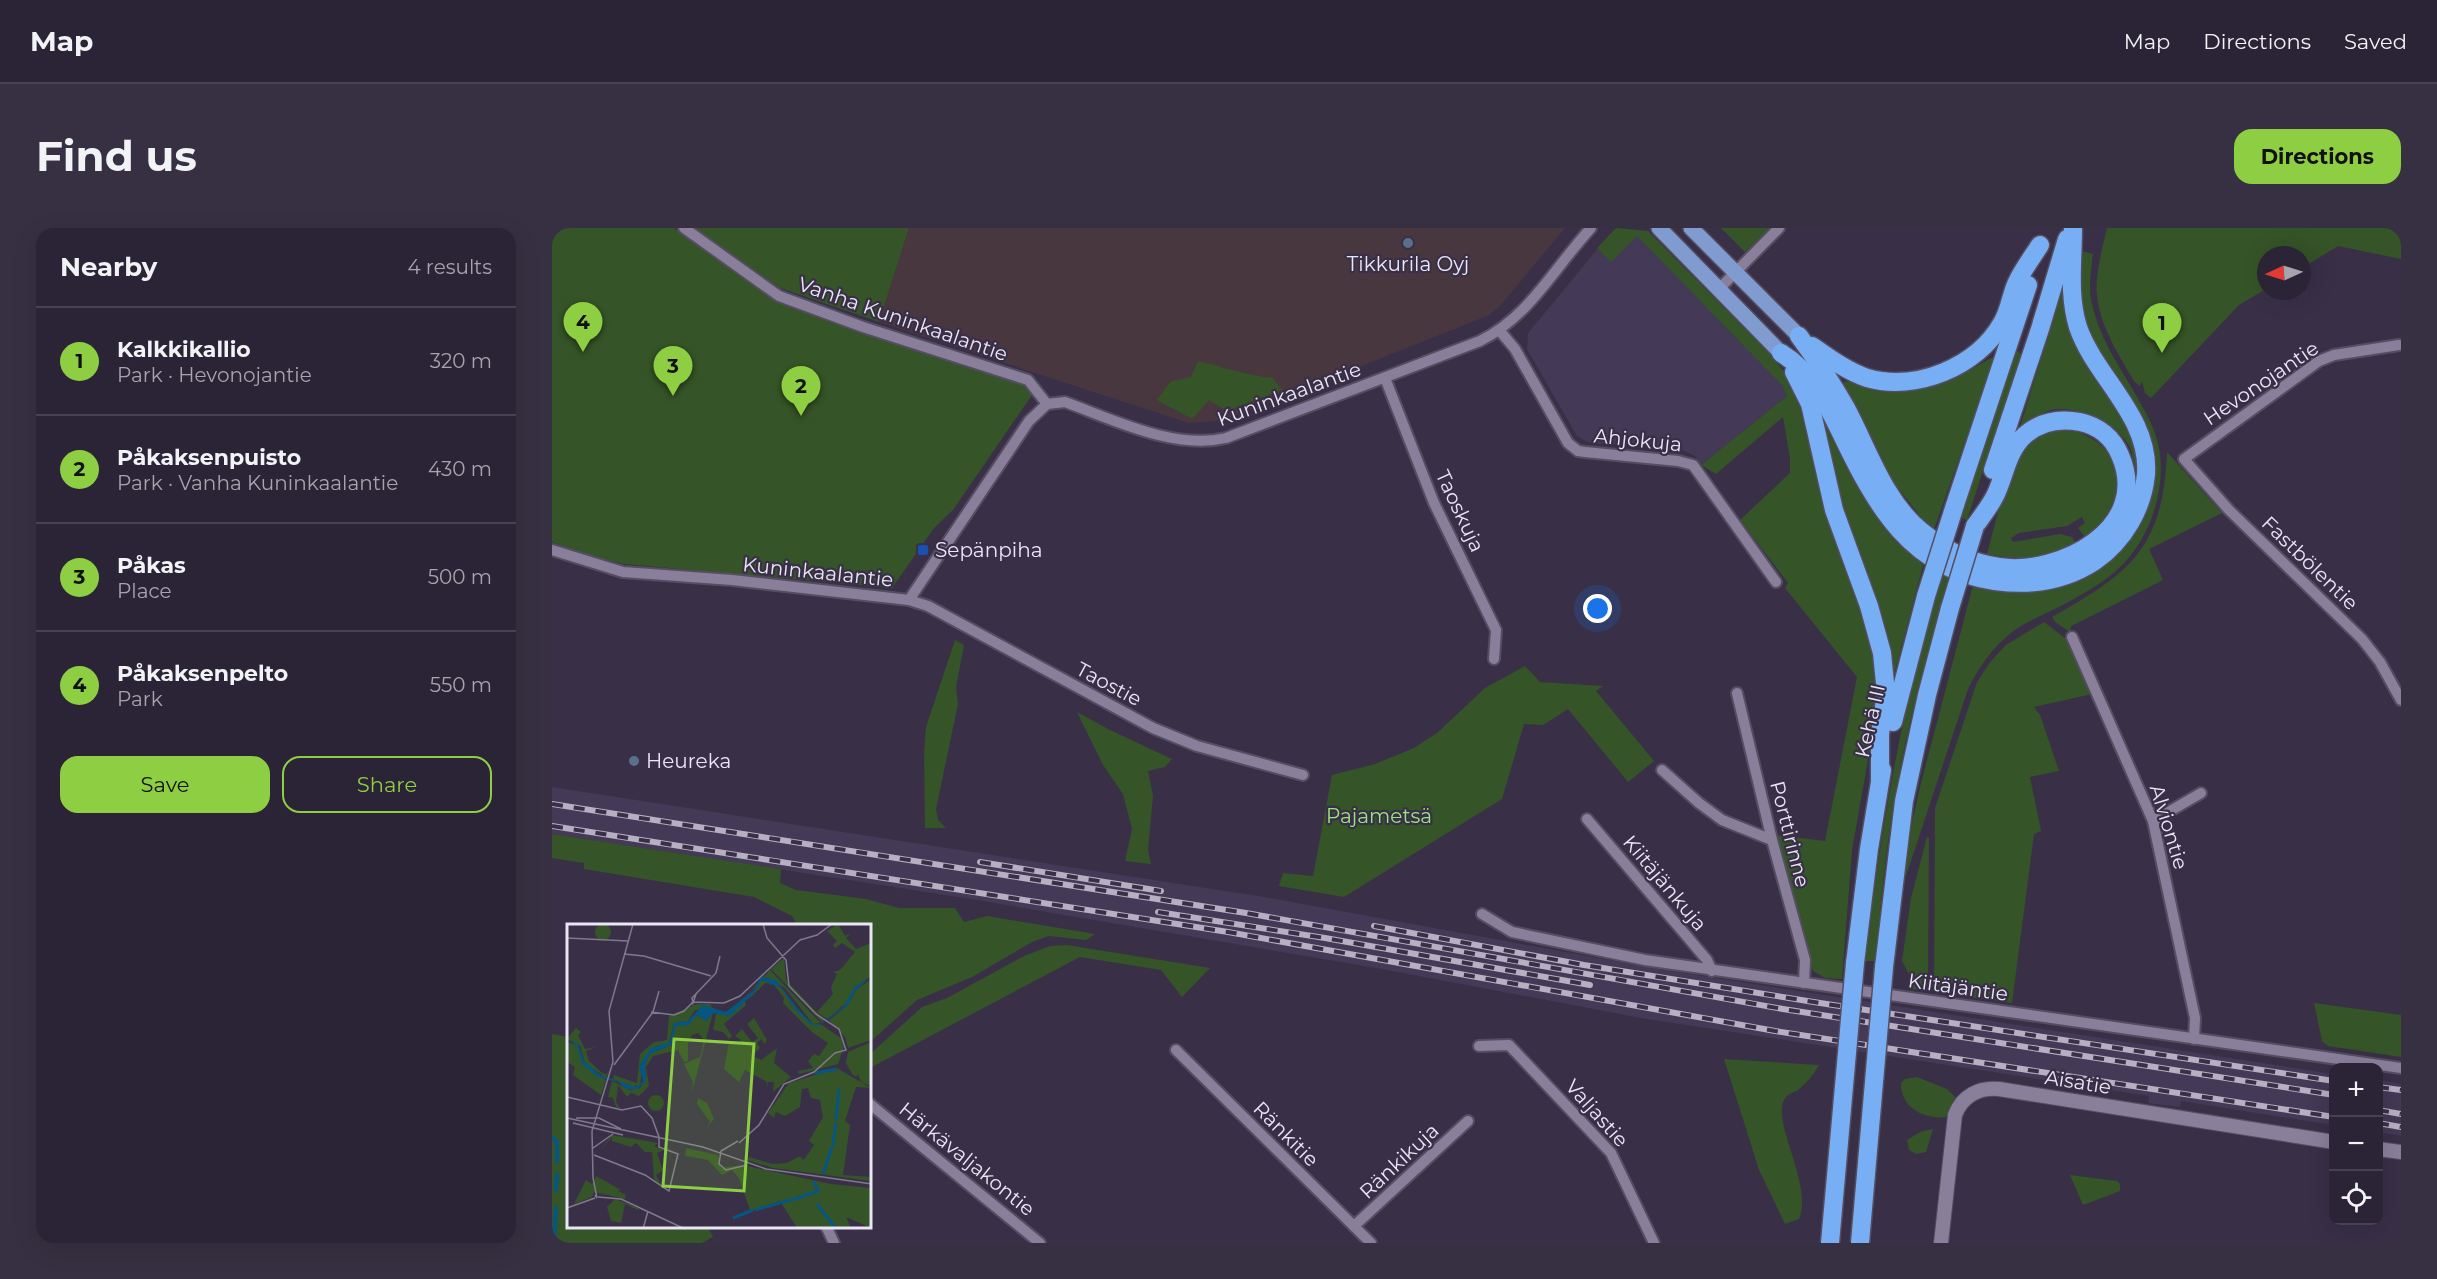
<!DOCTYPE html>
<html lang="en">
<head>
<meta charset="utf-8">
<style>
  :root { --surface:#2b2436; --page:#373042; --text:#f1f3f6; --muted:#a6a4ad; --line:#474151; --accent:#8ece43 }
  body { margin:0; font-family:Montserrat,sans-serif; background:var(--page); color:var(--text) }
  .controls { position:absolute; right:18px; bottom:18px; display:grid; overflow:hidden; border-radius:12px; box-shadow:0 6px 24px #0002 }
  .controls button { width:54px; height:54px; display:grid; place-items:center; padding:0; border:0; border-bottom:2px solid var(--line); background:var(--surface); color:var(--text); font:30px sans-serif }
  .compass { position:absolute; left:1705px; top:18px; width:54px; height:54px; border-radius:50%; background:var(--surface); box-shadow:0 6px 24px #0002; rotate:266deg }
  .you { position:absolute; left:1046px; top:381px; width:21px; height:21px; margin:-15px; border:4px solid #fff; border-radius:50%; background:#1a73e8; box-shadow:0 0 0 9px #1a73e833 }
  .badge { display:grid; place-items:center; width:39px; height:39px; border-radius:50%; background:var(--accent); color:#111; font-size:20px; font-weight:700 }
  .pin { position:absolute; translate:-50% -50px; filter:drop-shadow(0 2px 3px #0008) }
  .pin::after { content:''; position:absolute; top:32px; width:21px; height:18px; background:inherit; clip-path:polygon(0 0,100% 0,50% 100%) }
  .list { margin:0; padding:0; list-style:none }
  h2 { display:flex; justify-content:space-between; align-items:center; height:78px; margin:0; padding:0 24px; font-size:26px }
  h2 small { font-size:20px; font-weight:400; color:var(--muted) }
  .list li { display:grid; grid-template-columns:39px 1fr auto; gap:18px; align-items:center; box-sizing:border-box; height:108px; padding:0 24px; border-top:2px solid var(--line) }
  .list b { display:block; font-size:22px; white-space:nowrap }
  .list p { margin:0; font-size:20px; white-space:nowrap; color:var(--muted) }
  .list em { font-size:20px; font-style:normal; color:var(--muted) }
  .actions { display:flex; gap:12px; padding:18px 24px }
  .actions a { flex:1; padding:14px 0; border:2px solid var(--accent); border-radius:18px; text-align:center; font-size:21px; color:var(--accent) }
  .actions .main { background:var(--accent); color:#111 }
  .icon { flex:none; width:33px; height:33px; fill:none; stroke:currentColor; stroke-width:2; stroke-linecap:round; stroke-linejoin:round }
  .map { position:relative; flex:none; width:1849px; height:1015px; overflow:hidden; border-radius:18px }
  header { display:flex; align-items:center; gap:36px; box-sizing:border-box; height:84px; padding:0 30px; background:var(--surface); border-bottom:2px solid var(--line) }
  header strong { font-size:28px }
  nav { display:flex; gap:33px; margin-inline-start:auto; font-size:21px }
  .intro { display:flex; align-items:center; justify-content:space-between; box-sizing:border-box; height:144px; padding:0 36px }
  h1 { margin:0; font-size:42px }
  .button { padding:15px 27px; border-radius:18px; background:var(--accent); color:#111; font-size:21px; font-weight:700 }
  main { display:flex; gap:36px; padding:0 36px }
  aside { flex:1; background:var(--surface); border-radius:18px; box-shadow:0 6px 24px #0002 }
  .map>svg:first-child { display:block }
  .built { fill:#443956 }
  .industrial { fill:#493740 }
  .green { fill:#355427 }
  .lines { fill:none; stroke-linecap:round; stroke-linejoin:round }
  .stream { stroke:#065683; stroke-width:4 }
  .street-casing { stroke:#554d61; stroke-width:14 }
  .secondary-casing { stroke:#554d61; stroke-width:16 }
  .primary-casing { stroke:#554d61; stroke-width:18 }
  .highway-casing { stroke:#554d61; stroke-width:21 }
  .street { stroke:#8a7f9b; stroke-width:10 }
  .secondary { stroke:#8a7f9b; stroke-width:14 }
  .primary { stroke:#7f9bd0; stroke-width:15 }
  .highway { stroke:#78aef3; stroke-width:18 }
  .rail-casing { stroke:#b6b0c2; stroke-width:6 }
  .rail { stroke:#393048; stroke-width:4; stroke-dasharray:11; stroke-linecap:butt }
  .highway-bridge-casing { stroke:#554d61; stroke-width:21; stroke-linecap:butt }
  .highway-bridge { stroke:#78aef3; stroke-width:18 }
  .service-dot { fill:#5c6f8a; stroke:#393048; stroke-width:2 }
  .transit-dot { fill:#1a4fb4; stroke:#393048; stroke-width:2 }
  .labels { text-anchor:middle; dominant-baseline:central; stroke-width:4.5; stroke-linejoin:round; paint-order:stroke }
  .poi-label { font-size:20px; fill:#ebe6f5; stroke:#393048; text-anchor:start }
  .street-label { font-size:20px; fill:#ebe6f5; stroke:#393048 }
  .park-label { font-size:20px; fill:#9be47c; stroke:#393048 }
  .inset-river { fill:none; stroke:#065683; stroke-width:3 }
  .inset-road { fill:none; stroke:#80798d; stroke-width:1.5 }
  .view { fill:#8ece43; fill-opacity:0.15; stroke:#8ece43; stroke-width:3 }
  .inset-edge { fill:none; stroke:#ebe6f5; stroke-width:3 }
</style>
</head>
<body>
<header>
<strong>Map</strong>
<nav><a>Map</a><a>Directions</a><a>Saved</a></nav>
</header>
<div class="intro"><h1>Find us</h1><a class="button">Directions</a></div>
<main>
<aside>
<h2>Nearby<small>4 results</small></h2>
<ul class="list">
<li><span class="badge">1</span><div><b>Kalkkikallio</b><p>Park · Hevonojantie</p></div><em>320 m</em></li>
<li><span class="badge">2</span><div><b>Påkaksenpuisto</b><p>Park · Vanha Kuninkaalantie</p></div><em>430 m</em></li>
<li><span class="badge">3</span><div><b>Påkas</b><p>Place</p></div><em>500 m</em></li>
<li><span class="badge">4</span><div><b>Påkaksenpelto</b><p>Park</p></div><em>550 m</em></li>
</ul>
<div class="actions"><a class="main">Save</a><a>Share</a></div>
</aside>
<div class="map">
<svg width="1849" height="1015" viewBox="0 0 1849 1015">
  <rect width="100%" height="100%" fill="#393048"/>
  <g class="built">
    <polygon points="1066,1 1085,4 1229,153 1235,168 1149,237 1143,228 1128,221 1038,215 1025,208 975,121 976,105 1058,6"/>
    <polygon points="0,559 712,669 1112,742 1781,846 1781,897 1629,873 1628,879 1596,875 1597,868 1089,790 830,741 425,672 0,606"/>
    <polygon points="1827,852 1849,856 1849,908 1827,904"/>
  </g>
  <polygon class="industrial" points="357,0 1013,0 947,79 935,88 673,192 637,195 327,94"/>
  <g class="green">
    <polygon points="0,0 122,0 181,38 224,73 474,155 482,164 401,282 382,300 340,360 72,336 33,327 0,314"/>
    <polygon points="141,0 357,0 327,94 228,60"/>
    <polygon points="1064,0 1096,3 1217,125 1242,156 1252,182 1319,409 1326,462 1323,492 1300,622 1290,751 1273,750 1261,743 1224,607 1273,613 1305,449 1233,360 1236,355 1188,292 1238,245 1238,230 1231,189 1164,246 1149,237 1235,168 1230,157 1085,8 1059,34 1045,20"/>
    <polygon points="1169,0 1218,0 1193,24"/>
    <path d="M1555,0h294v31l-63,-13 -36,22v-13h-36v34l-27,16 -88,93 -6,-5 -3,-12 -2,5 -6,-5c-18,-31 -41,-65 -37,-103 2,-17 6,-34 10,-50z"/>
    <path d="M1530,23l11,3c-2,16 -5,34 -1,50 7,32 25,59 41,86 11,19 22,37 26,58 8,42 -10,93 -41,121 -13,12 -30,22 -46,31 -19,11 -42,19 -60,32 -20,16 -33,35 -44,57l-63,190 2,-33 13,-59 53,-202 55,6 24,-2 20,-6 33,-18 30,-33 9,-18 10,-42 -59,-127 -10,-28 -6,-41z"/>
    <path d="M1510,63l2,1 71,147 5,29 -7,1c-1,-6 0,-13 -2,-19 -10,-26 -54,-46 -80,-40 -12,3 -23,13 -32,20z"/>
    <polygon points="1466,123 1469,126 1415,292 1409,290 1464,125"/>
    <path d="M1439,130h4l-62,174 -44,-55 -47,-93 4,-3c60,19 93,8 145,-23z"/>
    <path d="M646,133c14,3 66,19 74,16l10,13 -55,21 -18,-11 -17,19 -35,-19 13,-18 21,-5z"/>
    <path d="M1269,190c38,54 44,105 103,144l-30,113 -50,-154z"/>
    <path d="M1512,201c36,5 65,35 50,72 -6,15 -16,27 -28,37l-8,-10 7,-5 -3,-6 -15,9 -48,7 -8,5 2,4 47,-8 12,3 4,8c-35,13 -51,16 -89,9l12,-46 15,-33 -3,-3c13,-24 25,-40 53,-43z"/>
    <path d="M1615,224l55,61 -73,36 14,31 -92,46 -1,6 -15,-10 -3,-5c79,-45 111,-68 115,-165z"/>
    <path d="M1391,345l7,3c-23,75 -44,153 -57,231 -8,51 -13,102 -17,154h-11c16,-132 37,-262 78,-388z"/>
    <polygon points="1492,394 1518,414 1540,466 1482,479 1488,487 1507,543 1478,549 1489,603 1482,606 1460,775 1382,764 1383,580 1425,454 1439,433 1454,417"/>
    <polygon points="403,412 412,417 404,459 406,476 384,581 386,592 394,600 373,600 372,524 374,499"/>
    <polygon points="973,438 988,454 1051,458 1044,463 1102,533 1076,554 1016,481 991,497 972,496 950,571 792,669 727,658 731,645 761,648 780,547 823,536 862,520 885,505 933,460"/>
    <polygon points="525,484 556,501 620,531 613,539 596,543 601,568 596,622 599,636 573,633 580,601 571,566 551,537"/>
    <polygon points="0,606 229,641 228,655 244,662 314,671 347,680 403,680 412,694 435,688 543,706 534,712 497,708 480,714 420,749 365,772 318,814 318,697 245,697 240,688 202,669 32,641 32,635 0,630"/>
    <polygon points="1375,609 1377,610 1376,754 1373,762 1356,761 1359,750 1350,733 1359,670"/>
    <polygon points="515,717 658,740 630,769 609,742 528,729 318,840 318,826 370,779 395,770 472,728 498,718"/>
    <polygon points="1762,775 1849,787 1849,829 1776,818 1770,813"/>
    <polygon points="0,806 16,809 16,998 156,999 161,1009 150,1015 17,1015 0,1011"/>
    <path d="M1172,831l95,6c-6,10 -12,18 -21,25 -3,2 -10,4 -12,7 -18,20 28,87 13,122l-14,5 -26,-54z"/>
    <path d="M1365,849l30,12 9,9 -10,19c-22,3 -46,-10 -45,-34l4,-4z"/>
    <polygon points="1381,901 1374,924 1364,926 1357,922 1355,912 1368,904"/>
    <polygon points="1518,947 1565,953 1568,956 1568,963 1531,977"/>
  </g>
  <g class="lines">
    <g class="stream">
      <polyline points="0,909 5,914 5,934"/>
      <polyline points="4,962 5,946"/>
      <polyline points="2,1015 4,980"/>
    </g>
    <defs>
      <g id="street">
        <polyline points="132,0 227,68 311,99 476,152 495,176"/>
        <polyline points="1167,61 1227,0"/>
        <polyline points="948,103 963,121 1016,215 1026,223 1033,224 1126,233 1141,237 1224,354"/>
        <polyline points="1847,117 1782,127 1767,133 1632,231 1677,282 1810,411 1828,434 1849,472"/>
        <polyline points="833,150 882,275 944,402 942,431"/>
        <polyline points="0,322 71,344 180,352 357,372 376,378 601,500 645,518 751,547"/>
        <path d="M357,372l120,-179 18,-17 18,-2c49,18 109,48 161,36l254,-97c50,-25 74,-73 111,-113"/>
        <polyline points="1520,409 1601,593 1643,790 1642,811"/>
        <polyline points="1185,465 1220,612 1253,732 1252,755"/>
        <polyline points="1110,542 1147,575 1170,592 1220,612"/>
        <polyline points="1035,591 1155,732 1160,743"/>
        <polyline points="1601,593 1649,565"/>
        <polyline points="930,686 960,704 1093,732 1849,840"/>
        <polyline points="927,818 957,817 1059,925 1102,1015"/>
        <polyline points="624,822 819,1015"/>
        <polyline points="318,876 488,1015"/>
        <polyline points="274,998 282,1015"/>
        <polyline points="802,998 916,893"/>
      </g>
      <g id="secondary">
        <polyline points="1826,921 1849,924"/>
        <path d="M1389,1015l14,-128c7,-19 24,-28 44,-26l335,53"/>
      </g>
      <g id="primary">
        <polyline points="1107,0 1229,125"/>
        <polyline points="1139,0 1247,108"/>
      </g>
      <g id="highway">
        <path d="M1247,108c17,23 33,47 47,72 22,41 38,93 75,123 22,18 50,32 78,36 61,9 153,-39 121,-112 -7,-17 -21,-29 -40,-33 -21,-4 -39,-1 -55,13 -18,16 -20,41 -30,61 -5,10 -13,20 -20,30"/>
        <path d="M1260,118c17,12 35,25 55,32 49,14 110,-11 135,-55 8,-13 9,-30 16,-43 6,-12 15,-24 22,-35"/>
        <path d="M1229,125c31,19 46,51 61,82 34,71 69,134 153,146 36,5 70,0 100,-20 29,-20 48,-53 51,-87 4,-58 -51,-97 -68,-147 -10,-32 -5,-65 -5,-99"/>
        <polyline points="1242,144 1258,176 1282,282 1317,378 1330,425 1334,465 1328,506 1328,553"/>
        <polyline points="1441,242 1488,101 1515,11"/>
        <polyline points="1403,277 1476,57"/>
        <polyline points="1341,494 1374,368"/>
        <polyline points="1303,735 1317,621 1330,542"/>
        <polyline points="1332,739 1352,573 1375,467 1398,380"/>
      </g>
    </defs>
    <use href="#street" class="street-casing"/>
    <use href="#secondary" class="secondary-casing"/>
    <use href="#primary" class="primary-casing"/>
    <use href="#highway" class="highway-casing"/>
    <use href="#street" class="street"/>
    <use href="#secondary" class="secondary"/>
    <use href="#primary" class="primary"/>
    <use href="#highway" class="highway"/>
    <defs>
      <g id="rail">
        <polyline points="0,576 694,685 1231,781 1782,867"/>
        <polyline points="0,598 676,704 1223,803 1782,889"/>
        <polyline points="428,634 609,663"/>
        <polyline points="606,684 773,710 1038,757"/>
        <polyline points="822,698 1032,737 1268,775 1782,853"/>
        <polyline points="1826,859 1849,862"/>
        <polyline points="1826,882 1849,886"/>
        <polyline points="1826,895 1849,899"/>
      </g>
    </defs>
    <use href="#rail" class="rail-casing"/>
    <use href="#rail" class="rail"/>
    <defs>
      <g id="highway-bridge">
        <polyline points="1374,368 1403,277"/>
        <polyline points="1398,380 1423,298"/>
        <polyline points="1278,1015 1303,735"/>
        <polyline points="1308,1015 1332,739"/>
      </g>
    </defs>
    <use href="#highway-bridge" class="highway-bridge-casing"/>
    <use href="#highway-bridge" class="highway-bridge"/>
  </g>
  <g class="service-dot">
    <circle cx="856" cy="15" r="6"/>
    <circle cx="82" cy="533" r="6"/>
  </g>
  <rect class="transit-dot" x="365" y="316" width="12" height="12" rx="3"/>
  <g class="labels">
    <g class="poi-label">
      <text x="856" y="36" text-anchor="middle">Tikkurila Oyj</text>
      <text x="383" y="322">Sepänpiha</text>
      <text x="94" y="533">Heureka</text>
    </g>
    <g class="street-label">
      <text transform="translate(351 91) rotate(19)">Vanha Kuninkaalantie</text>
      <text transform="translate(1709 155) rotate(-34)">Hevonojantie</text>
      <text transform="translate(737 166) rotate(-20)">Kuninkaalantie</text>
      <text transform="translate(1086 212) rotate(6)">Ahjokuja</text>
      <text transform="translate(908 283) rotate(65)">Taoskuja</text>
      <text transform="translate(1758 335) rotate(44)">Fastbölentie</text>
      <text transform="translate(266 344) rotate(6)">Kuninkaalantie</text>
      <text transform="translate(557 456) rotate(28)">Taostie</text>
      <text transform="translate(1318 493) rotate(-77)">Kehä III</text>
      <text transform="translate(1617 599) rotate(73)">Alviontie</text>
      <text transform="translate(1238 606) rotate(76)">Porttirinne</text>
      <text transform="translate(1113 655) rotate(50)">Kiitäjänkuja</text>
      <text transform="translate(1406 759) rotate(8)">Kiitäjäntie</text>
      <text transform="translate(1526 854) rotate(9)">Aisatie</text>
      <text transform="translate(1045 885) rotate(48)">Valjastie</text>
      <text transform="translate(734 906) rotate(45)">Ränkitie</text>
      <text transform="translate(415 931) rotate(39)">Härkävaljakontie</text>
      <text transform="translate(847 933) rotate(-43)">Ränkikuja</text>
    </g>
    <g class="park-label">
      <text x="827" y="588">Pajametsä</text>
    </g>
  </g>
  <g transform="translate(15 696)">
    <rect width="304" height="304" fill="#393048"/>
    <path d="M271,0l7,12 6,-3 -5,5 10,11 15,-6v33l-16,11 -10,17 -18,15 -10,-7 16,-18 -2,-7 6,-13 -4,-2 7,-2 15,-18 -13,-9 -7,5 -2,-3 4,-4 -10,-10zM28 8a8 8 0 1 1 16 0a8 8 0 1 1-16 0ZM217,34l2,22 38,40 -2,2 -51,-53zM203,46l44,46 7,7 -8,1 -28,-36 -19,-11 -21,20zM304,55v61l-23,8 -3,-11 -16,-17 18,-14 10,-17zM195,56l19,8 29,36 12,1 20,14 2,8 -6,17 -39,10 -1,-3 15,-3 -5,-7 6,-7 5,2 9,-13 -16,-11 -29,-29 1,-5 -10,-13 -9,-2 -17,17zM178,77l1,4 -22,19 8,12 -3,3 -6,-7 -10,-2 3,-16 13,-3 -2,6zM130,80h13l3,5 -18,1 -7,11 -14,2 -5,21 -13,2 -13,17 -3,22 -8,2 -19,-8 1,-4 23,8 3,-29 14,-12 13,-2 2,-24zM146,89l-21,79 1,-10 -9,-18 16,-7 4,-17 -6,-7 -6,2 -4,8v18l-4,1 -6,-12 -25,6 -7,11 3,19 -10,10 -8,-3 -4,4 -9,-12 -2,17 4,6 -4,-1 -3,-9 -5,-1 4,-16 18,9 10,-2 6,-10 -1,-14 6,-11 20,-8 4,-19 13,-1 9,-10 9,6zM187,94l13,22 -2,4 -4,-5 -4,4 3,5 -8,8 9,4 16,-12 -3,15 17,14 -18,15 1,-10h-6l-2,9 1,-9 -22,-12 5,-11 -11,23 -15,-13 5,-27 10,1 2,-3 -6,-4 7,-7 10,13 6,-4 -11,-14zM9,104l5,4 -3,3 7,14 11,-2 -10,4 3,10 13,12 5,1 3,-5 -4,9 -21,-15 -5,-17 -13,-7zM0,118l10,4 6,19 23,15 -5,15 -28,-20 2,-8 -8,-5zM304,118v44l-10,-4 -3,-8 -2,3 -4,-3 -6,-11 2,-11zM270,144l34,20 -15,-1 -11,34 5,4 -7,50 28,2v4l-98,-13 -26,-8 2,-3 23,7 15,-1 13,-7 3,4 3,-3 8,-12 -5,-4 14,-24 -3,-17 -9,-2 -3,-10 -6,1 -2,18 -15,9 -9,-4 -2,6 -6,-5 21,-30zM81 179a8 8 0 1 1 16 0a8 8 0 1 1-16 0ZM131,174l9,5 7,16 -8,10 4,-7 -13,-18zM45,211l46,8 -4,3 10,4 -7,3 6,17 -7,5 5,10 -7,-5 -2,-28h-7l-9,-9 -5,4 -19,-6v-4l-13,15zM119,224l32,7 3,13 21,-3 89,19 40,4v40l-25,-11 5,11h-54l-17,-27 -47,17 17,-8 -11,-32 -7,-8 -10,5 -14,-15 -23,-4zM29,252l25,14 -3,1 8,4 -1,4 -31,-7 -2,5 -18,7 12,-24 6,4zM48,275l23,9v2l-13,-6 -4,19 -10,-2 -4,-14z" fill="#355427"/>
    <path d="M304,52l-15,14 -9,16 -29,20 -8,-2 -15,-14 -14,-22 -19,-8 -7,12 -25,24 -17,-3 -7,8 -9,-6 -8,10 -13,1 -5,19 -20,8 -6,11 1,17 -9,8h-11l-8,-7 -20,-5 -16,-13 -5,-18 -10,-4 11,2 6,17 16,14 36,12 7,-6 -4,-15 12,-18 19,-6 4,-19 14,-2 15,-16 23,7 28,-22 7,-13 15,3 22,30 15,14h7l23,-17 12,-20z" fill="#065683"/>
    <path class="inset-river" d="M248,149l22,-4M269,196l3,-31M266,222l3,-24M256,250l9,-27M228,275l23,-8 -4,-10M250,280l19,25M188,286l39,-11M166,294l20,-8"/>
    <path class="inset-road" d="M0,14l61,3M233,16l17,-5 15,-11M57,30l20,2 67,20M129,70l-3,9 -1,-5 24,-25 4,-17M84,88l23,3 10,-4M86,88l6,-21M116,88l10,-10 31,1 16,-7 61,-57M47,141l39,-53M0,173l55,13 19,-4 11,12 7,19v10l19,7 -9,37 -24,-16 -51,-20M0,194l136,29 63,22 106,15M9,194h23l22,11M6,199l50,12M171,217l-17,10 -2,13 7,6 21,-5M172,219l20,-18 25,-41 30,-12 21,-19 11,-3 -7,-21 -23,-15 -27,-28 -3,-26 -19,-22 -4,-14M26,224l20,-14M28,271l2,3 -4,-20 -1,-47 21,-69 -4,-51 24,-87M31,273l23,2 64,30M0,284l28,-10M76,305l5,-18"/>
    <path class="view" d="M107,115l80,5 -10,147 -81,-5z"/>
    <rect width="304" height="304" class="inset-edge"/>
  </g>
</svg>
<div class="controls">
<button>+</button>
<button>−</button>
<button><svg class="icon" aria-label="locate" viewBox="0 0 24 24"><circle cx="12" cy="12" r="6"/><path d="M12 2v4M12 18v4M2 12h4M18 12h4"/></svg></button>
</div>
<svg class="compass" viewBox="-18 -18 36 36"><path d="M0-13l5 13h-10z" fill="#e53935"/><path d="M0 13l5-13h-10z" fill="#a6a4ad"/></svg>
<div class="you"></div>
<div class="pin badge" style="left:1610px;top:125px">1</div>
<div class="pin badge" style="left:249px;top:188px">2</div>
<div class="pin badge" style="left:121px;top:168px">3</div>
<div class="pin badge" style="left:31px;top:124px">4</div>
</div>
</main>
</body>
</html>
